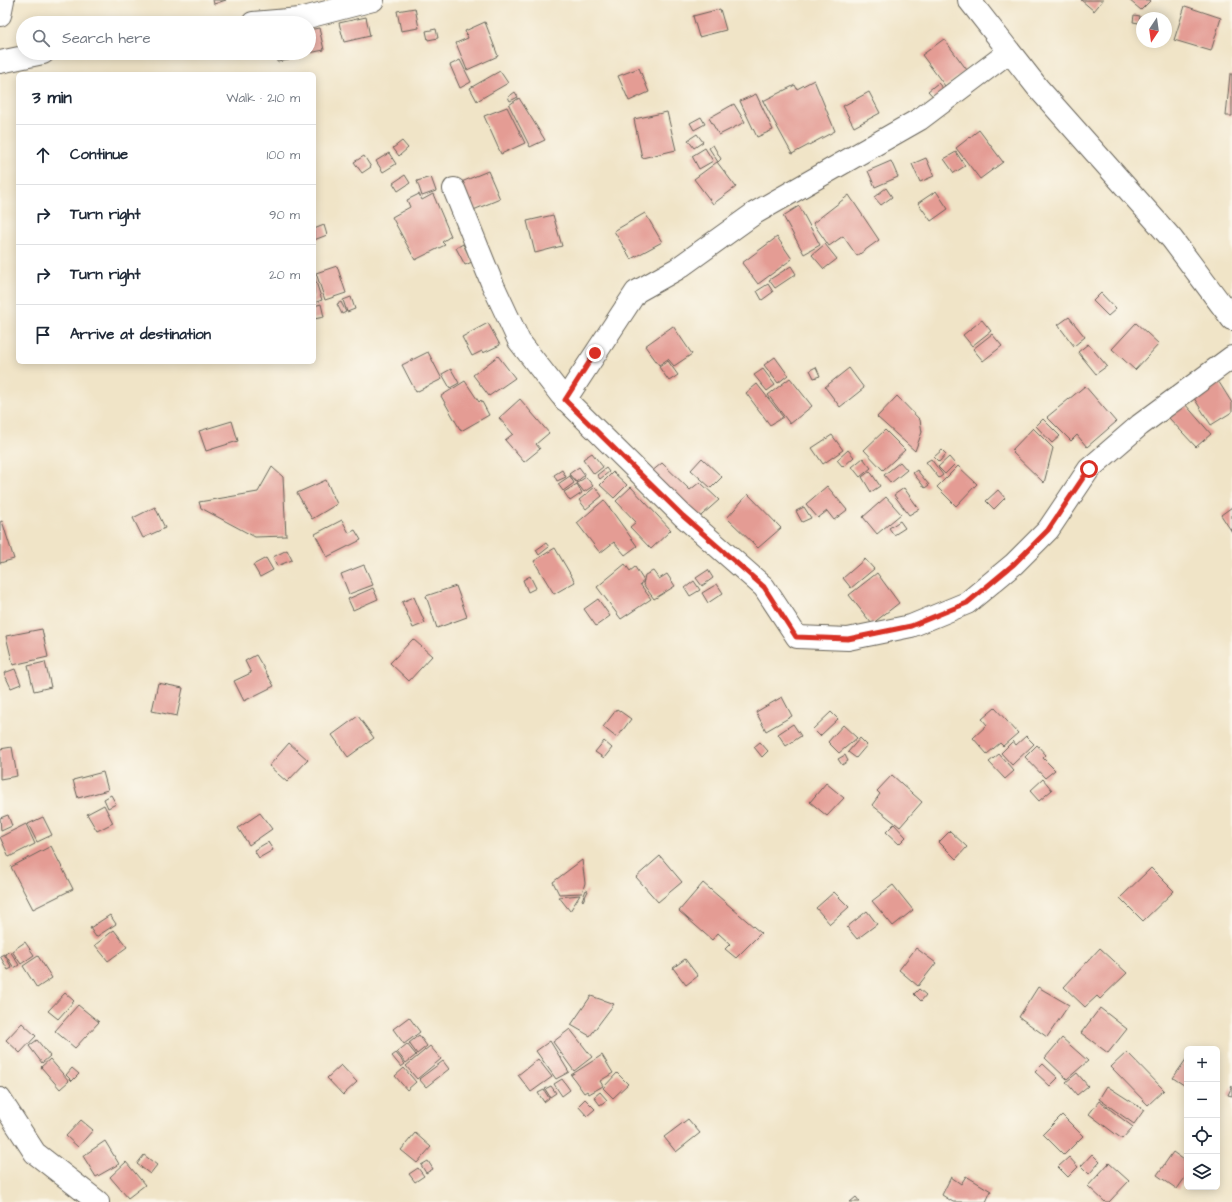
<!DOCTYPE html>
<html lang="en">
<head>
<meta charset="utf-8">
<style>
  :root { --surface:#fff; --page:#f6f6f7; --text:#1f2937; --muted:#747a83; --line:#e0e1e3 }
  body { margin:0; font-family:"Architects Daughter",sans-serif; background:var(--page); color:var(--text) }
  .controls { position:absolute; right:12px; bottom:12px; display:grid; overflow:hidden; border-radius:6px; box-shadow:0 2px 10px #0003 }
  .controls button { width:36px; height:36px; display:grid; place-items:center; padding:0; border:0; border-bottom:1px solid var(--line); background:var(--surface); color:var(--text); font:20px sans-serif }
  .compass { position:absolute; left:1136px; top:12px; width:36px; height:36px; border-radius:50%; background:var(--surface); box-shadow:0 2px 10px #0003; rotate:193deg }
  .stop { position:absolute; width:12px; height:12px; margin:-9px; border:3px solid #d93025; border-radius:50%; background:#fff }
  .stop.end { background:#d93025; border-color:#fff; box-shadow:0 1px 4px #0008 }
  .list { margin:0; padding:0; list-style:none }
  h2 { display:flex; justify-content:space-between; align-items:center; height:52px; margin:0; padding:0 16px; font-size:17px }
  h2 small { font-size:13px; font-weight:400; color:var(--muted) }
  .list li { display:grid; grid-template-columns:26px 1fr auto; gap:12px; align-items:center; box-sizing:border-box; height:60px; padding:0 16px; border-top:1px solid var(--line) }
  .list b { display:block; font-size:15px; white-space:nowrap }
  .list em { font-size:13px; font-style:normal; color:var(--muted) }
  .icon { flex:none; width:22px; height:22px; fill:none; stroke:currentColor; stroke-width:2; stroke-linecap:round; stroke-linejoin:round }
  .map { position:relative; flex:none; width:1232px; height:1202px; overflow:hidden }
  .search { position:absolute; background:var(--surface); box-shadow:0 2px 10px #0003; left:16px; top:16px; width:300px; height:44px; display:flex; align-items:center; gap:10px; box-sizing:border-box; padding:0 14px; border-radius:22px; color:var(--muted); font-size:15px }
  .panel { position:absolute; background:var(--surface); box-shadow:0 2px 10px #0003; left:16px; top:72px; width:300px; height:292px; border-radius:6px }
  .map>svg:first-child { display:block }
  .building { fill:#e49c94 }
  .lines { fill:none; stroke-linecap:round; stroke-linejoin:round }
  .minor-casing { stroke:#666258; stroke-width:24 }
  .minor { stroke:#fff; stroke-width:22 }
  .route { stroke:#d93025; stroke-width:5 }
</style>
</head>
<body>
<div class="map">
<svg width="1232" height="1202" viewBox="0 0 1232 1202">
  <rect width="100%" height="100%" fill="#fbf7ec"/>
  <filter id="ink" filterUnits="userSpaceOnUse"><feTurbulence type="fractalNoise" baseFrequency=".025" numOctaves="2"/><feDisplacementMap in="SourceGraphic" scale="8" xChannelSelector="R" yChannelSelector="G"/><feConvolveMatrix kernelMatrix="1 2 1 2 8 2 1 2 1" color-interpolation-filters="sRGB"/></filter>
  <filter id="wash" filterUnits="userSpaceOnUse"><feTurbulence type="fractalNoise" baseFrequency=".012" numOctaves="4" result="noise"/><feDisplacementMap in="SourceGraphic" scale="16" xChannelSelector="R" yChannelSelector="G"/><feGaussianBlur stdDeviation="0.9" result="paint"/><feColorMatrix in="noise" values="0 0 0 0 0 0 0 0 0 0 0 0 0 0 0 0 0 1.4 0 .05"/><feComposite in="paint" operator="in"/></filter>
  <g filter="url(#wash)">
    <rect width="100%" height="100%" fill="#f0e4c7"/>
    <g id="blocks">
      <g class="building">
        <polygon points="213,0 226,0 214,4"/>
        <polygon points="1081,0 1103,0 1094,11"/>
        <polygon points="1129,0 1151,0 1141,10"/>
        <polygon points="1185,6 1221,18 1211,51 1174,40"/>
        <polygon points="415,8 419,28 401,31 397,11"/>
        <polygon points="720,9 726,30 699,37 693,16"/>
        <polygon points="1134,15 1140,16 1139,23 1133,22"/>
        <polygon points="366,17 370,36 344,42 339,23"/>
        <polygon points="485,22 498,56 467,70 456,43 468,38 465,31"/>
        <polygon points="319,28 324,50 309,53 309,30"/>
        <polygon points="436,29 438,38 428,40 426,31"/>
        <polygon points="944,39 967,70 945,86 922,55"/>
        <polygon points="276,53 288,53 289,60 277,62"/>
        <polygon points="292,53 305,53 305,54 293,56"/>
        <polygon points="460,60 471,82 460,88 450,65"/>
        <polygon points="639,68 649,92 629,101 618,76"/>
        <polygon points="500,71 508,83 477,101 470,88"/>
        <polygon points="1230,74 1232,74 1232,116 1226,116"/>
        <polygon points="814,80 835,131 792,154 763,101 795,85 797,89"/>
        <polygon points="938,83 949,95 939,103 928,91"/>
        <polygon points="515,92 518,97 510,101 508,97"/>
        <polygon points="869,92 880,113 854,127 843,106"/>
        <polygon points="756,94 773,130 757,137 740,101"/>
        <polygon points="519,98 545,140 530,147 509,105"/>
        <polygon points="734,104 745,122 719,135 709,118"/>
        <polygon points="507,107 525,143 501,154 484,116"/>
        <polygon points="667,112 676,150 642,158 634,119"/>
        <polygon points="701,117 705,124 694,130 690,123"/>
        <polygon points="979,130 1003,162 980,179 956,148"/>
        <polygon points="697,134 703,142 694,148 688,140"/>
        <polygon points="402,141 408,148 399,156 393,148"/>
        <polygon points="713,145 721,159 718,162 709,148"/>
        <polygon points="705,148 713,161 699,169 692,156"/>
        <polygon points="956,152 965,166 954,173 944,159"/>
        <polygon points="389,153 396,164 383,172 376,161"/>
        <polygon points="364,156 371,167 362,173 354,162"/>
        <polygon points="926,158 934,176 920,182 912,164"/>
        <polygon points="891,161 898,177 875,187 868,171"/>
        <polygon points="717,162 736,187 713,204 694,179"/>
        <polygon points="488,171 500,199 471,211 459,183"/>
        <polygon points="405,175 410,183 398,191 393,183"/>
        <polygon points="431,177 436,191 422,196 417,181"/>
        <polygon points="886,188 892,197 881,205 874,197"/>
        <polygon points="936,191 948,209 931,221 918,203"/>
        <polygon points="419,194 422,200 433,194 451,236 442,242 445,245 415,260 392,217 410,207 407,200"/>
        <polygon points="849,195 879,240 857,256 843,236 829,246 813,223"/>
        <polygon points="799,206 820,245 804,254 783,216"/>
        <polygon points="645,213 662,242 631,259 614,231"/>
        <polygon points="553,215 562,246 535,253 527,221"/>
        <polygon points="324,225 327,235 314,240 314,229"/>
        <polygon points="777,237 792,259 758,284 742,263"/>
        <polygon points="463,244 472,262 465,265 456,248"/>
        <polygon points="825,244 837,259 824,269 812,255"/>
        <polygon points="337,266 346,293 325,300 316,273"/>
        <polygon points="791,266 796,274 775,288 769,280"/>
        <polygon points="314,276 322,300 314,303"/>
        <polygon points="768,284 773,292 762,300 757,291"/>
        <polygon points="1101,293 1116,309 1108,316 1093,301"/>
        <polygon points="351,297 355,309 347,312 343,300"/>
        <polygon points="341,302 346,312 342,314 337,304"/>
        <polygon points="321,304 324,317 314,319 314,306"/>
        <polygon points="1069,317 1085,337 1074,346 1058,325"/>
        <polygon points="982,320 991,331 972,346 963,335"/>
        <polygon points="488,323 500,345 483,353 482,351 472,356 462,337"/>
        <polygon points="1136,323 1159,344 1135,370 1112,349"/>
        <polygon points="673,326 692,354 674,366 668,359 659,365 645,346"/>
        <polygon points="992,334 1002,346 983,361 973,349"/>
        <polygon points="1088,344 1107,366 1096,374 1078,352"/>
        <polygon points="428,352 442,379 416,392 402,365"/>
        <polygon points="498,356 515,378 489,396 473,375"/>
        <polygon points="775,357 788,375 778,383 764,365"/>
        <polygon points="668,361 678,375 669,381 659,367"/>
        <polygon points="816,367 820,376 814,378 810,370"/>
        <polygon points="849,368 864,388 840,407 825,387"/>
        <polygon points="451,369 459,383 450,388 442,374"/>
        <polygon points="763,369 775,385 767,391 754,375"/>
        <polygon points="790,378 812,406 790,424 768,395"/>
        <polygon points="1217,379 1232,403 1232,412 1211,425 1192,395"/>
        <polygon points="465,381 479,402 481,400 489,415 461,431 441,396"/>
        <polygon points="757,384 783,417 770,425 746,393"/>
        <polygon points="1085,386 1116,422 1087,447 1077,435 1071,441 1047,417"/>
        <polygon points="897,396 920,420 922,432 915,451 877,417"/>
        <polygon points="520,399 549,433 536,444 540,449 524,462 505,440 513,434 499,418"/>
        <polygon points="1185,404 1211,434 1196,447 1169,418"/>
        <polygon points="1043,419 1060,436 1052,443 1036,426"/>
        <polygon points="232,421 238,441 206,451 199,431"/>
        <polygon points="1033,428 1053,448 1044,483 1011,451"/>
        <polygon points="885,430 905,450 883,470 864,450"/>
        <polygon points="832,435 843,450 823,464 812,448"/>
        <polygon points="848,450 854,457 843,467 837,460"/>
        <polygon points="942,450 946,454 939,462 934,457"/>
        <polygon points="592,453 603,467 594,474 583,459"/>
        <polygon points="949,457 955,464 945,474 938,467"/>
        <polygon points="702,458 722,477 711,488 691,470"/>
        <polygon points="863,458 871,468 860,477 852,467"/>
        <polygon points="931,459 943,475 939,478 926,462"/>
        <polygon points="900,462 907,470 891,483 884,475"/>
        <polygon points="662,463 690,490 700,482 719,500 694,522 645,477"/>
        <polygon points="958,466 977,484 956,506 937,487"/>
        <polygon points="272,467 283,477 286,536 255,537 201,508 199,502 258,492"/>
        <polygon points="579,467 585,475 576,482 569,474"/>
        <polygon points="606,468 609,472 600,479 597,475"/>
        <polygon points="562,470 566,477 557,481 554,475"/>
        <polygon points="917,470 929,485 925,488 913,473"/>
        <polygon points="870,471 880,486 871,492 862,477"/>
        <polygon points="613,472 627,485 614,498 600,485"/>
        <polygon points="570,476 574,483 563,491 558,484"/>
        <polygon points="586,477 593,486 584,492 577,483"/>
        <polygon points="326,480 337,504 312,519 297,493"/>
        <polygon points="577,484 582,493 570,501 564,492"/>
        <polygon points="827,486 847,510 834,520 827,511 818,518 806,504"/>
        <polygon points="595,487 602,496 586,509 579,500"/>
        <polygon points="631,487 671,530 651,549 630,527 636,522 616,501"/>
        <polygon points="904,488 919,509 909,515 894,495"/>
        <polygon points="998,490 1005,498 994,509 986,501"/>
        <polygon points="748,494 781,528 758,548 727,518"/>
        <polygon points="886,497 901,514 877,534 863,517"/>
        <polygon points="604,500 637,546 625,555 614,542 600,553 577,523"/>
        <polygon points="155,507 165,528 143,538 133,518"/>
        <polygon points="804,507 811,518 802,522 796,511"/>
        <polygon points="1232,507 1232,532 1221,515"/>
        <polygon points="342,520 349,533 355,530 361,540 327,557 315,534"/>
        <polygon points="2,521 14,559 0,563 0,522"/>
        <polygon points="900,521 905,528 894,535 889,528"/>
        <polygon points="546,543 549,547 539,555 536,550"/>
        <polygon points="555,548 575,582 554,594 534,561"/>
        <polygon points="287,550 292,560 277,566 273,557"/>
        <polygon points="266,558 273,570 260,577 253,565"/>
        <polygon points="865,559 874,569 851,588 843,578"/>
        <polygon points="625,564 630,571 635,567 644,581 640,584 651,599 621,619 597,587"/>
        <polygon points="364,565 373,585 349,594 341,574"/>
        <polygon points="708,570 713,578 702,586 696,578"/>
        <polygon points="653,571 659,579 667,574 675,586 654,599 643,584 645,575"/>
        <polygon points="877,573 899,603 872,624 849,595"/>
        <polygon points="530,576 536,588 528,592 523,580"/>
        <polygon points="694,581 700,590 690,596 685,588"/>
        <polygon points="717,584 723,593 708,603 702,593"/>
        <polygon points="456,586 467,617 437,628 426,596"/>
        <polygon points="373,588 378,599 353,610 348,599"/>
        <polygon points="414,597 425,623 413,628 402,602"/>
        <polygon points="598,599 610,616 596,626 584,609"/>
        <polygon points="42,629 48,657 13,665 6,636"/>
        <polygon points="413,639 432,656 409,681 390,663"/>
        <polygon points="256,655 274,686 244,701 234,681 251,673 245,661"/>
        <polygon points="45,662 51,687 34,691 28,666"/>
        <polygon points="15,669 21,684 11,688 4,673"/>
        <polygon points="158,683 183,688 177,716 152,711"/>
        <polygon points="782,697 792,716 766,731 756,712"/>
        <polygon points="995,708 1018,733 1003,746 1000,743 987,754 973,738 987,725 982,719"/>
        <polygon points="617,709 631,719 617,738 603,727"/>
        <polygon points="831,712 838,719 820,736 813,729"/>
        <polygon points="358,716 374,738 348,757 332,735"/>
        <polygon points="793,724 801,736 786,746 778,734"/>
        <polygon points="843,725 857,738 839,753 828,742"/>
        <polygon points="1026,736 1034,744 1012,765 1001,753 1013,741 1016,745"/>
        <polygon points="860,738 867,745 856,758 848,752"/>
        <polygon points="604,741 612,748 604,758 595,752"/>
        <polygon points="760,742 768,751 762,757 754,747"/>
        <polygon points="289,743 308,760 287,782 269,766"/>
        <polygon points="1037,745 1046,755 1043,758 1055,770 1045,778 1025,757"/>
        <polygon points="12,747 17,776 0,779 0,749"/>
        <polygon points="999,754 1014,771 1005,779 989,762"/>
        <polygon points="845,755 848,761 842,765 838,759"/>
        <polygon points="103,772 108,790 78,798 73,780"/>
        <polygon points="892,775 922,802 900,827 872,805 880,794 877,791"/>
        <polygon points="1043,779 1052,790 1039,801 1030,791"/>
        <polygon points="826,783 844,798 827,816 810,802"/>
        <polygon points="111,795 116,804 108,808 104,799"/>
        <polygon points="104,805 113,823 97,831 87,814"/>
        <polygon points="260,813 272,829 249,845 238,828"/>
        <polygon points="8,815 12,826 1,831 0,818"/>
        <polygon points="43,817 52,835 37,842 28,824"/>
        <polygon points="26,824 35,844 9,857 0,837"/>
        <polygon points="894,824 906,837 899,844 886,832"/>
        <polygon points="950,831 967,847 956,859 939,842"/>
        <polygon points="268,842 273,850 259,858 254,850"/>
        <polygon points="51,846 73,889 33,909 11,867"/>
        <polygon points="660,856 682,882 658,902 636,877"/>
        <polygon points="582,860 585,883 582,893 559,894 553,882"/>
        <polygon points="1151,868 1174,891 1143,921 1120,898"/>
        <polygon points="703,883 761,933 736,958 725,949 730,944 718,933 712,940 679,911"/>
        <polygon points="893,885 913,910 893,926 872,901"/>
        <polygon points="586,890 588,891 583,901 582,900"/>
        <polygon points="834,892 849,907 830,924 816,908"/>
        <polygon points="580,895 570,911 559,897"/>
        <polygon points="867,911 877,924 857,939 847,927"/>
        <polygon points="110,915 116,924 96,937 90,928"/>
        <polygon points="114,930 127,947 108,961 95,945"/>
        <polygon points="25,942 34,955 21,964 12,951"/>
        <polygon points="916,948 936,963 918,986 899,970"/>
        <polygon points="1100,948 1127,973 1100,999 1097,996 1085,1007 1064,987"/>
        <polygon points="10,951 19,965 14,968 5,954"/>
        <polygon points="4,954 12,968 8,970 0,956"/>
        <polygon points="38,956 52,978 37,988 23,966"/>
        <polygon points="685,959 698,976 686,985 673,968"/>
        <polygon points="1038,987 1069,1005 1047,1037 1019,1017"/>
        <polygon points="919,989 926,995 921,1001 914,994"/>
        <polygon points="65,993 74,1001 58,1019 48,1011"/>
        <polygon points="591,996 614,1004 590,1036 571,1025"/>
        <polygon points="78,1005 99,1022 75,1048 55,1031"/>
        <polygon points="1100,1008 1127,1029 1108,1053 1081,1033"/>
        <polygon points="409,1017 420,1032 404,1044 393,1029"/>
        <polygon points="22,1023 36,1036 20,1053 6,1040"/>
        <polygon points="570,1029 592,1057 574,1071 553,1042"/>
        <polygon points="419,1035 427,1046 417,1054 409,1043"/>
        <polygon points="1062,1038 1088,1061 1067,1079 1045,1058"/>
        <polygon points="37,1040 50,1056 42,1063 29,1046"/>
        <polygon points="550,1041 569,1072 556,1079 536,1051"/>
        <polygon points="407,1044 416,1055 406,1063 397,1052"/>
        <polygon points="430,1046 441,1059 417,1079 406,1066"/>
        <polygon points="1127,1052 1164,1090 1148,1105 1111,1067"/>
        <polygon points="396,1053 405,1064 401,1067 392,1056"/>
        <polygon points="602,1055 613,1073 600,1081 603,1086 589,1094 587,1091 584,1093 571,1075"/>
        <polygon points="1187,1058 1187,1087 1173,1078"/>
        <polygon points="50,1059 69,1081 60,1089 41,1067"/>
        <polygon points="538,1059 552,1077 531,1092 518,1075"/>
        <polygon points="443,1061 449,1069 426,1087 419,1079"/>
        <polygon points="1043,1064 1058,1078 1050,1086 1035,1072"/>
        <polygon points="341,1065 357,1082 343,1095 327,1078"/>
        <polygon points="72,1068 79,1074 72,1081 66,1075"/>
        <polygon points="404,1068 416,1082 407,1090 395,1076"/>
        <polygon points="617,1073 628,1084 613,1098 603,1088"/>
        <polygon points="1077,1073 1088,1086 1077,1095 1066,1082"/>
        <polygon points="562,1079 570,1090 562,1096 554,1084"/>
        <polygon points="551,1086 556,1093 550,1097 545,1089"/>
        <polygon points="1107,1086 1144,1110 1134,1124 1099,1099"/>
        <polygon points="1232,1086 1232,1096 1228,1095"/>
        <polygon points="544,1090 549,1098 544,1102 538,1093"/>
        <polygon points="600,1092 607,1100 600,1105 594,1097"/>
        <polygon points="585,1099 595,1109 587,1116 578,1106"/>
        <polygon points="1099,1101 1133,1127 1122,1139 1089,1114"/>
        <polygon points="1062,1115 1083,1136 1064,1155 1043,1134"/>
        <polygon points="688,1119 700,1133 676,1152 664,1137"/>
        <polygon points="81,1120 93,1130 78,1147 66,1136"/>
        <polygon points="415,1133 431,1147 417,1163 401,1150"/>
        <polygon points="105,1141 119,1164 96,1177 83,1156"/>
        <polygon points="1173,1152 1187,1162 1187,1175 1177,1189 1157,1175"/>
        <polygon points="1092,1154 1100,1162 1089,1174 1081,1166"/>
        <polygon points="144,1155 157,1165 150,1174 137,1164"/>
        <polygon points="1069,1157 1078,1167 1068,1177 1058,1167"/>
        <polygon points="428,1161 433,1169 426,1173 421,1165"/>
        <polygon points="126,1162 145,1185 128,1198 110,1177"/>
        <polygon points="1109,1163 1129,1181 1109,1202 1105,1202 1088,1186"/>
        <polygon points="418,1168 424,1176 415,1182 409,1174"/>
        <polygon points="966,1176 991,1191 986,1202 953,1202 942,1195 951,1177 961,1184"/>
        <polygon points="856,1197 860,1202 850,1202"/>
      </g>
    </g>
  </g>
  <g filter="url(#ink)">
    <use href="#blocks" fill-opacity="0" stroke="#666258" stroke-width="1"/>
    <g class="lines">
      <defs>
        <g id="minor">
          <polyline points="969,0 1038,88 1172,239 1232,319"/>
          <polyline points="0,15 3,0"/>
          <polyline points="253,23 300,19 373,0"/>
          <polyline points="0,62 43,53"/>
          <polyline points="454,189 492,283 519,341 561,395 683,516 764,587 797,637 848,639 911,626 967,603 1014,564 1048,530 1089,469 1140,425 1232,357"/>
          <polyline points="565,400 636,292 677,269 755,213 920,119 1009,52"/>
          <polyline points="0,1099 35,1153 98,1202"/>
        </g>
      </defs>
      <use href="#minor" class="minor-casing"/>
      <use href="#minor" class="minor"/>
    </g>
  </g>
  <g class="lines" filter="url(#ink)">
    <polyline class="route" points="595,353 565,400 683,516 764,587 796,637 848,639 911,626 967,603 1014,564 1048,530 1089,469"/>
  </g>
</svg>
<div class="controls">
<button>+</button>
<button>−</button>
<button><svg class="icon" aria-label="locate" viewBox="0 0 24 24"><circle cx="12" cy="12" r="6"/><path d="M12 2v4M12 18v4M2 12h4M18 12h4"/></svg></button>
<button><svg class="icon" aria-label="layers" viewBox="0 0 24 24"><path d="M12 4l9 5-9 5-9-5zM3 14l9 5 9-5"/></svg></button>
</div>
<svg class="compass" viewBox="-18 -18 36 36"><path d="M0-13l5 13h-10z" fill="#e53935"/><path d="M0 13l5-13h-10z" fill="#747a83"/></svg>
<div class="stop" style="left:1089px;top:469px"></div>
<div class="stop end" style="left:595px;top:353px"></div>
<div class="search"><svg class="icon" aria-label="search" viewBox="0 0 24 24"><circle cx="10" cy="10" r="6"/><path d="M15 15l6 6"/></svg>Search here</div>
<section class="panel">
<h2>3 min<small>Walk · 210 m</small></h2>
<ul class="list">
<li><svg class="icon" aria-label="ahead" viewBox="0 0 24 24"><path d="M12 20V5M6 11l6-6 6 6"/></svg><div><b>Continue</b></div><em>100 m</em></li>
<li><svg class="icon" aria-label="right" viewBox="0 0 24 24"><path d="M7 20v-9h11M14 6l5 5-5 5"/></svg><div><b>Turn right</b></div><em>90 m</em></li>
<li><svg class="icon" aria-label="right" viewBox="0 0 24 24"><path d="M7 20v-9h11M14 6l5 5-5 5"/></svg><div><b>Turn right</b></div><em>20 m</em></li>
<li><svg class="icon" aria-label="arrive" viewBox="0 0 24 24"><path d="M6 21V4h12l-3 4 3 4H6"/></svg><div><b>Arrive at destination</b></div></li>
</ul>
</section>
</div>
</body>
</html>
